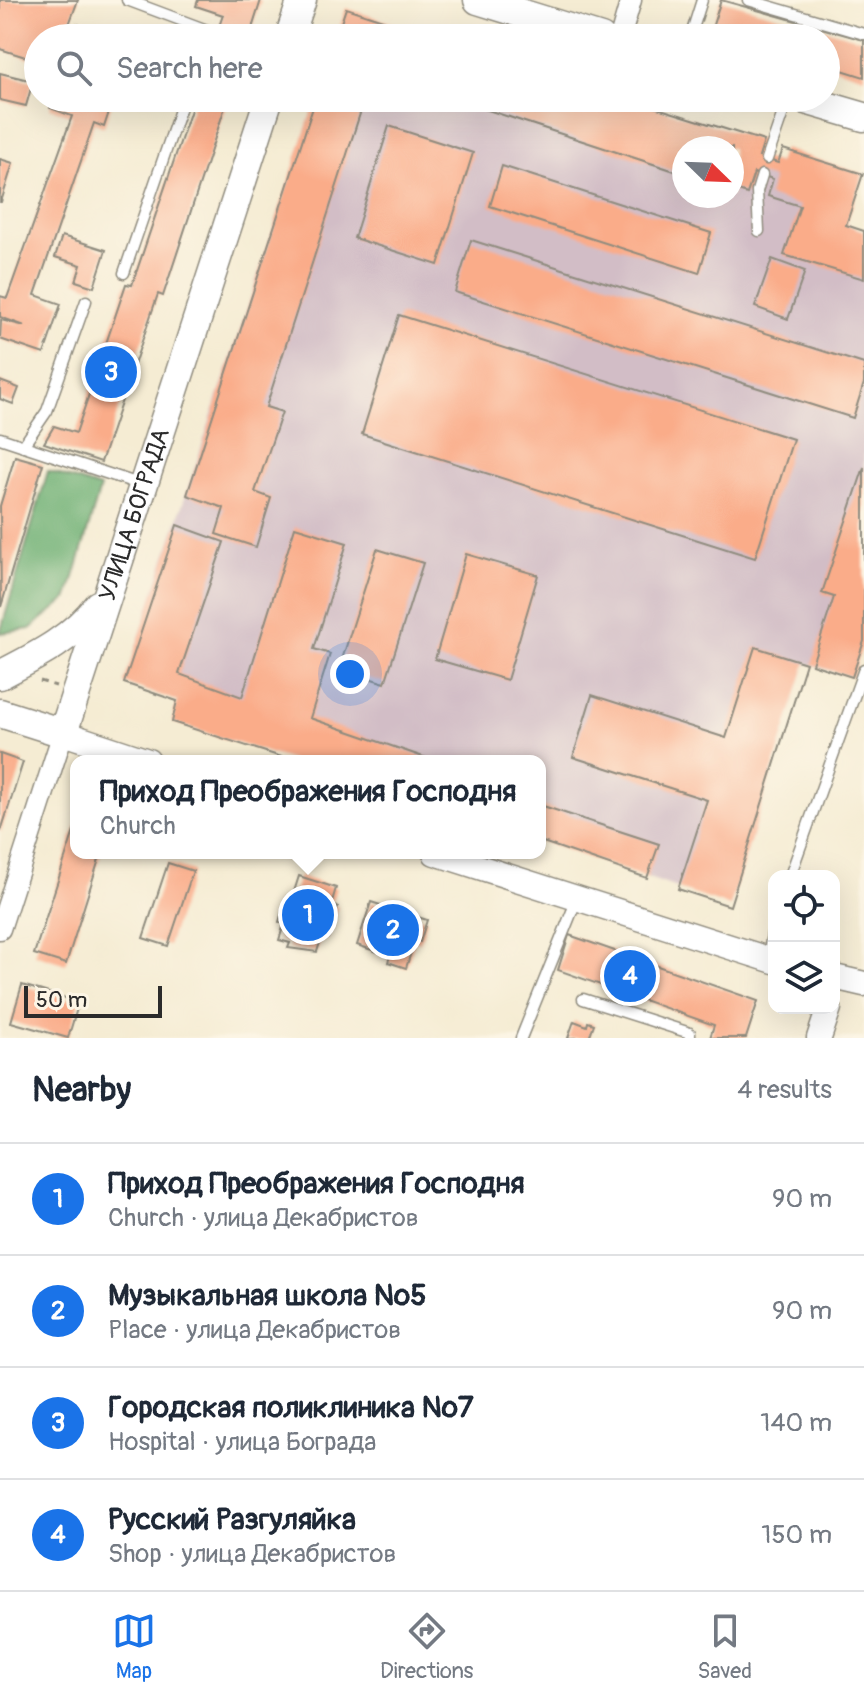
<!DOCTYPE html>
<html lang="en">
<head>
<meta charset="utf-8">
<style>
  :root { --surface:#fff; --page:#f6f6f7; --text:#1f2937; --muted:#747a83; --line:#e0e1e3; --accent:#1a73e8 }
  body { margin:0; font-family:Pangolin,sans-serif; background:var(--page); color:var(--text) }
  .controls { position:absolute; right:24px; bottom:24px; display:grid; overflow:hidden; border-radius:16px; box-shadow:0 8px 32px #0002 }
  .controls button { width:72px; height:72px; display:grid; place-items:center; padding:0; border:0; border-bottom:2px solid var(--line); background:var(--surface); color:var(--text); font:40px sans-serif }
  .compass { position:absolute; left:672px; top:136px; width:72px; height:72px; border-radius:50%; background:var(--surface); box-shadow:0 8px 32px #0002; rotate:113deg }
  .scale { position:absolute; left:24px; bottom:20px; width:138px; box-sizing:border-box; padding-left:8px; border:4px solid #2b2b2b; border-top:0; font-size:22px; line-height:28px; white-space:nowrap; color:#2b2b2b; -webkit-text-stroke:6px #fcf5e5; paint-order:stroke }
  .you { position:absolute; left:350px; top:674px; width:28px; height:28px; margin:-20px; border:6px solid #fff; border-radius:50%; background:#1a73e8; box-shadow:0 0 0 12px #1a73e833 }
  .badge { display:grid; place-items:center; width:52px; height:52px; border-radius:50%; background:var(--accent); color:#fff; font-size:26px; font-weight:700 }
  .pin { position:absolute; translate:-50% -50%; border:4px solid #fff; box-shadow:0 2px 8px #0006 }
  .popup { position:absolute; left:70px; top:755px; width:476px; height:104px; box-sizing:border-box; display:grid; place-content:center; border-radius:16px; background:var(--surface); filter:drop-shadow(0 2px 6px #0005); font-size:26px; white-space:nowrap; color:var(--muted) }
  .popup b { font-size:30px; color:var(--text) }
  .popup::after { content:''; position:absolute; left:50%; top:100%; margin-left:-16px; border:16px solid transparent; border-top-color:var(--surface) }
  .list { margin:0; padding:0; list-style:none }
  h2 { display:flex; justify-content:space-between; align-items:center; height:104px; margin:0; padding:0 32px; font-size:34px }
  h2 small { font-size:26px; font-weight:400; color:var(--muted) }
  .list li { display:grid; grid-template-columns:52px 1fr auto; gap:24px; align-items:center; box-sizing:border-box; height:112px; padding:0 32px; border-top:2px solid var(--line) }
  .list b { display:block; font-size:30px; white-space:nowrap }
  .list p { margin:0; font-size:26px; white-space:nowrap; color:var(--muted) }
  .list em { font-size:26px; font-style:normal; color:var(--muted) }
  .icon { flex:none; width:44px; height:44px; fill:none; stroke:currentColor; stroke-width:2; stroke-linecap:round; stroke-linejoin:round }
  .map { position:relative; flex:none; width:864px; height:1038px; overflow:hidden }
  .search { position:absolute; background:var(--surface); box-shadow:0 8px 32px #0002; left:24px; right:24px; top:24px; height:88px; display:flex; align-items:center; gap:20px; box-sizing:border-box; padding:0 28px; border-radius:44px; color:var(--muted); font-size:30px }
  .sheet { height:552px; background:var(--surface) }
  nav { display:flex; justify-content:space-around; align-items:center; box-sizing:border-box; height:112px; border-top:2px solid var(--line); background:var(--surface); font-size:22px; color:var(--muted) }
  nav a { display:grid; justify-items:center; gap:4px }
  nav .on { color:var(--accent) }
  .map>svg:first-child { display:block }
  .industrial { fill:#d2bdc6; fill-rule:evenodd }
  .forest { fill:#6caf72; stroke:#4c6d4e; stroke-width:2 }
  .building { fill:#faac89 }
  .lines { fill:none; stroke-linecap:round; stroke-linejoin:round }
  .service-casing { stroke:#908c7f; stroke-width:13 }
  .minor-casing { stroke:#908c7f; stroke-width:23 }
  .tertiary-casing { stroke:#908c7f; stroke-width:27 }
  .secondary-casing { stroke:#908c7f; stroke-width:31 }
  .path { stroke:#908c7f; stroke-width:3; stroke-dasharray:6 6; stroke-linecap:butt }
  .service { stroke:#fff; stroke-width:10 }
  .minor { stroke:#fff; stroke-width:20 }
  .tertiary { stroke:#fff; stroke-width:24 }
  .secondary { stroke:#fff; stroke-width:28 }
  .labels { text-anchor:middle; dominant-baseline:central; stroke-width:7; stroke-linejoin:round; paint-order:stroke }
  .street-label { font-size:24px; fill:#2b2b2b; stroke:#fcf5e5 }
</style>
</head>
<body>
<div class="map">
<svg width="864" height="1038" viewBox="0 0 864 1038">
  <rect width="100%" height="100%" fill="#fcf5e5"/>
  <filter id="ink" filterUnits="userSpaceOnUse"><feTurbulence type="fractalNoise" baseFrequency=".0125" numOctaves="2"/><feDisplacementMap in="SourceGraphic" scale="16" xChannelSelector="R" yChannelSelector="G"/><feConvolveMatrix kernelMatrix="1 2 1 2 8 2 1 2 1" color-interpolation-filters="sRGB"/></filter>
  <filter id="wash" filterUnits="userSpaceOnUse"><feTurbulence type="fractalNoise" baseFrequency=".006" numOctaves="4" result="noise"/><feDisplacementMap in="SourceGraphic" scale="32" xChannelSelector="R" yChannelSelector="G"/><feGaussianBlur stdDeviation="1.8" result="paint"/><feColorMatrix in="noise" values="0 0 0 0 0 0 0 0 0 0 0 0 0 0 0 0 0 1.4 0 .05"/><feComposite in="paint" operator="in"/></filter>
  <g filter="url(#wash)">
    <rect width="100%" height="100%" fill="#f5ecd3"/>
    <path class="industrial" d="M316,98h309l139,43 -4,16 18,6 5,-14 80,25 -17,50 18,7v410l-12,36 -46,-14 -76,243 -190,-65v-80h-246l-122,-39 5,-21 -53,-18zM684,148h48v48h-48z"/>
    <polygon class="forest" points="48,471 100,488 68,598 30,629 0,633"/>
    <g id="blocks">
      <g class="building">
        <polygon points="0,0 78,0 64,38 38,38 38,61 0,49"/>
        <polygon points="198,0 261,0 249,38 215,38 223,15 196,6"/>
        <polygon points="721,0 864,40 864,77 826,65 826,38 734,38 711,31"/>
        <polygon points="346,8 435,37 435,38 336,38"/>
        <polygon points="77,24 119,37 119,38 72,38"/>
        <polygon points="0,73 33,81 26,106 0,100"/>
        <polygon points="53,98 113,100 104,127 94,123 35,295 61,304 44,354 0,339 1,320 25,326 0,317 0,296 7,298 72,116 50,108"/>
        <polygon points="195,98 228,98 163,296 158,294 101,462 44,443 54,426 76,433 126,284 132,285"/>
        <polygon points="316,98 365,98 266,407 282,412 255,492 271,498 256,547 216,534 224,508 187,495"/>
        <polygon points="451,98 625,98 764,141 759,157 778,163 783,149 863,174 846,225 864,231 864,279 784,255 800,206 768,196 773,179 754,173 747,194 732,189 732,148 684,148 684,174"/>
        <polygon points="389,126 473,153 438,265 354,238"/>
        <polygon points="0,159 13,163 1,202 0,202"/>
        <polygon points="502,166 711,233 699,273 490,206"/>
        <polygon points="62,236 106,250 94,287 76,281 81,265 55,257"/>
        <polygon points="471,240 864,364 864,383 853,418 455,292"/>
        <polygon points="772,259 805,271 788,319 755,307"/>
        <polygon points="399,315 793,439 755,558 362,434"/>
        <polygon points="0,381 19,388 13,404 0,399"/>
        <polygon points="15,456 43,464 1,607 0,506"/>
        <polygon points="864,467 864,641 852,677 812,664 834,597 822,593"/>
        <polygon points="177,525 224,542 179,674 242,697 295,527 347,543 314,649 330,654 310,718 435,761 294,761 172,722 177,701 124,683"/>
        <polygon points="377,549 423,563 385,683 339,669"/>
        <polygon points="466,554 538,575 507,680 435,659"/>
        <polygon points="755,647 806,663 730,906 678,889 707,800 573,757 592,695 726,738"/>
        <polygon points="0,754 23,762 1,831 0,831"/>
        <polygon points="540,805 659,844 647,878 540,841"/>
        <polygon points="76,825 76,853 101,853 66,964 34,954"/>
        <polygon points="168,863 193,871 168,946 143,938"/>
        <polygon points="299,876 336,888 331,905 338,907 328,938 322,936 317,952 288,948 290,943 279,940 284,924 279,922 287,896 292,898"/>
        <polygon points="371,902 427,920 420,942 415,940 406,968 388,962 390,956 357,945"/>
        <polygon points="569,935 758,1001 746,1038 710,1038 714,1025 558,970"/>
        <polygon points="22,985 79,1002 68,1038 11,1022"/>
        <polygon points="574,1021 587,1026 588,1022 594,1024 589,1038 568,1038"/>
      </g>
    </g>
  </g>
  <g filter="url(#ink)">
    <use href="#blocks" fill-opacity="0" stroke="#908c7f" stroke-width="2"/>
    <g class="lines">
      <defs>
        <g id="service">
          <polyline points="127,0 207,30 205,38"/>
          <polyline points="748,0 864,34"/>
          <polyline points="690,38 702,0"/>
          <polyline points="767,159 788,98"/>
          <polyline points="759,231 757,191 762,175"/>
          <polyline points="124,273 184,98"/>
          <polyline points="0,438 142,485"/>
          <polyline points="23,446 47,411 86,301"/>
          <polyline points="790,876 864,669"/>
          <polyline points="768,958 774,922"/>
          <polyline points="583,999 690,1033 690,1038"/>
          <polyline points="521,1038 577,899"/>
        </g>
        <g id="minor">
          <polyline points="620,38 631,0"/>
          <polyline points="0,929 63,733"/>
        </g>
        <g id="tertiary">
          <polyline points="63,733 148,761"/>
          <polyline points="435,853 774,961"/>
          <polyline points="834,977 864,984"/>
          <polyline points="819,1038 829,1008"/>
        </g>
        <g id="secondary">
          <polyline points="478,0 601,38"/>
          <polyline points="289,38 302,0"/>
          <polyline points="799,98 864,117"/>
          <path d="M0,675c37,-19 72,-36 98,-70"/>
          <path id="s1" d="M0,713l63,20 206,-635"/>
        </g>
      </defs>
      <use href="#service" class="service-casing"/>
      <use href="#minor" class="minor-casing"/>
      <use href="#tertiary" class="tertiary-casing"/>
      <use href="#secondary" class="secondary-casing"/>
      <polyline class="path" points="40,681 56,686"/>
      <use href="#service" class="service"/>
      <use href="#minor" class="minor"/>
      <use href="#tertiary" class="tertiary"/>
      <use href="#secondary" class="secondary"/>
    </g>
  </g>
  <g class="labels">
    <g class="street-label">
      <text stroke="none"><textPath href="#s1" startOffset="296">УЛИЦА БОГРАДА</textPath></text>
    </g>
  </g>
</svg>
<div class="controls">
<button><svg class="icon" aria-label="locate" viewBox="0 0 24 24"><circle cx="12" cy="12" r="6"/><path d="M12 2v4M12 18v4M2 12h4M18 12h4"/></svg></button>
<button><svg class="icon" aria-label="layers" viewBox="0 0 24 24"><path d="M12 4l9 5-9 5-9-5zM3 14l9 5 9-5"/></svg></button>
</div>
<svg class="compass" viewBox="-18 -18 36 36"><path d="M0-13l5 13h-10z" fill="#e53935"/><path d="M0 13l5-13h-10z" fill="#747a83"/></svg>
<div class="scale">50 m</div>
<div class="you"></div>
<div class="pin badge" style="left:308px;top:915px">1</div>
<div class="popup"><b>Приход Преображения Господня</b>Church</div>
<div class="pin badge" style="left:393px;top:930px">2</div>
<div class="pin badge" style="left:111px;top:372px">3</div>
<div class="pin badge" style="left:630px;top:976px">4</div>
<div class="search"><svg class="icon" aria-label="search" viewBox="0 0 24 24"><circle cx="10" cy="10" r="6"/><path d="M15 15l6 6"/></svg>Search here</div>
</div>
<section class="sheet">
<h2>Nearby<small>4 results</small></h2>
<ul class="list">
<li><span class="badge">1</span><div><b>Приход Преображения Господня</b><p>Church · улица Декабристов</p></div><em>90 m</em></li>
<li><span class="badge">2</span><div><b>Музыкальная школа №5</b><p>Place · улица Декабристов</p></div><em>90 m</em></li>
<li><span class="badge">3</span><div><b>Городская поликлиника №7</b><p>Hospital · улица Бограда</p></div><em>140 m</em></li>
<li><span class="badge">4</span><div><b>Русский Разгуляйка</b><p>Shop · улица Декабристов</p></div><em>150 m</em></li>
</ul>
</section>
<nav>
<a class="on"><svg class="icon" aria-label="map" viewBox="0 0 24 24"><path d="M3 6l6-2 6 2 6-2v14l-6 2-6-2-6 2zM9 4v14M15 6v14"/></svg>Map</a>
<a><svg class="icon" aria-label="directions" viewBox="0 0 24 24"><path d="M12 3l9 9-9 9-9-9zM9 14v-3h6M13 9l2 2-2 2"/></svg>Directions</a>
<a><svg class="icon" aria-label="saved" viewBox="0 0 24 24"><path d="M7 4h10v16l-5-4-5 4z"/></svg>Saved</a>
</nav>
</body>
</html>
